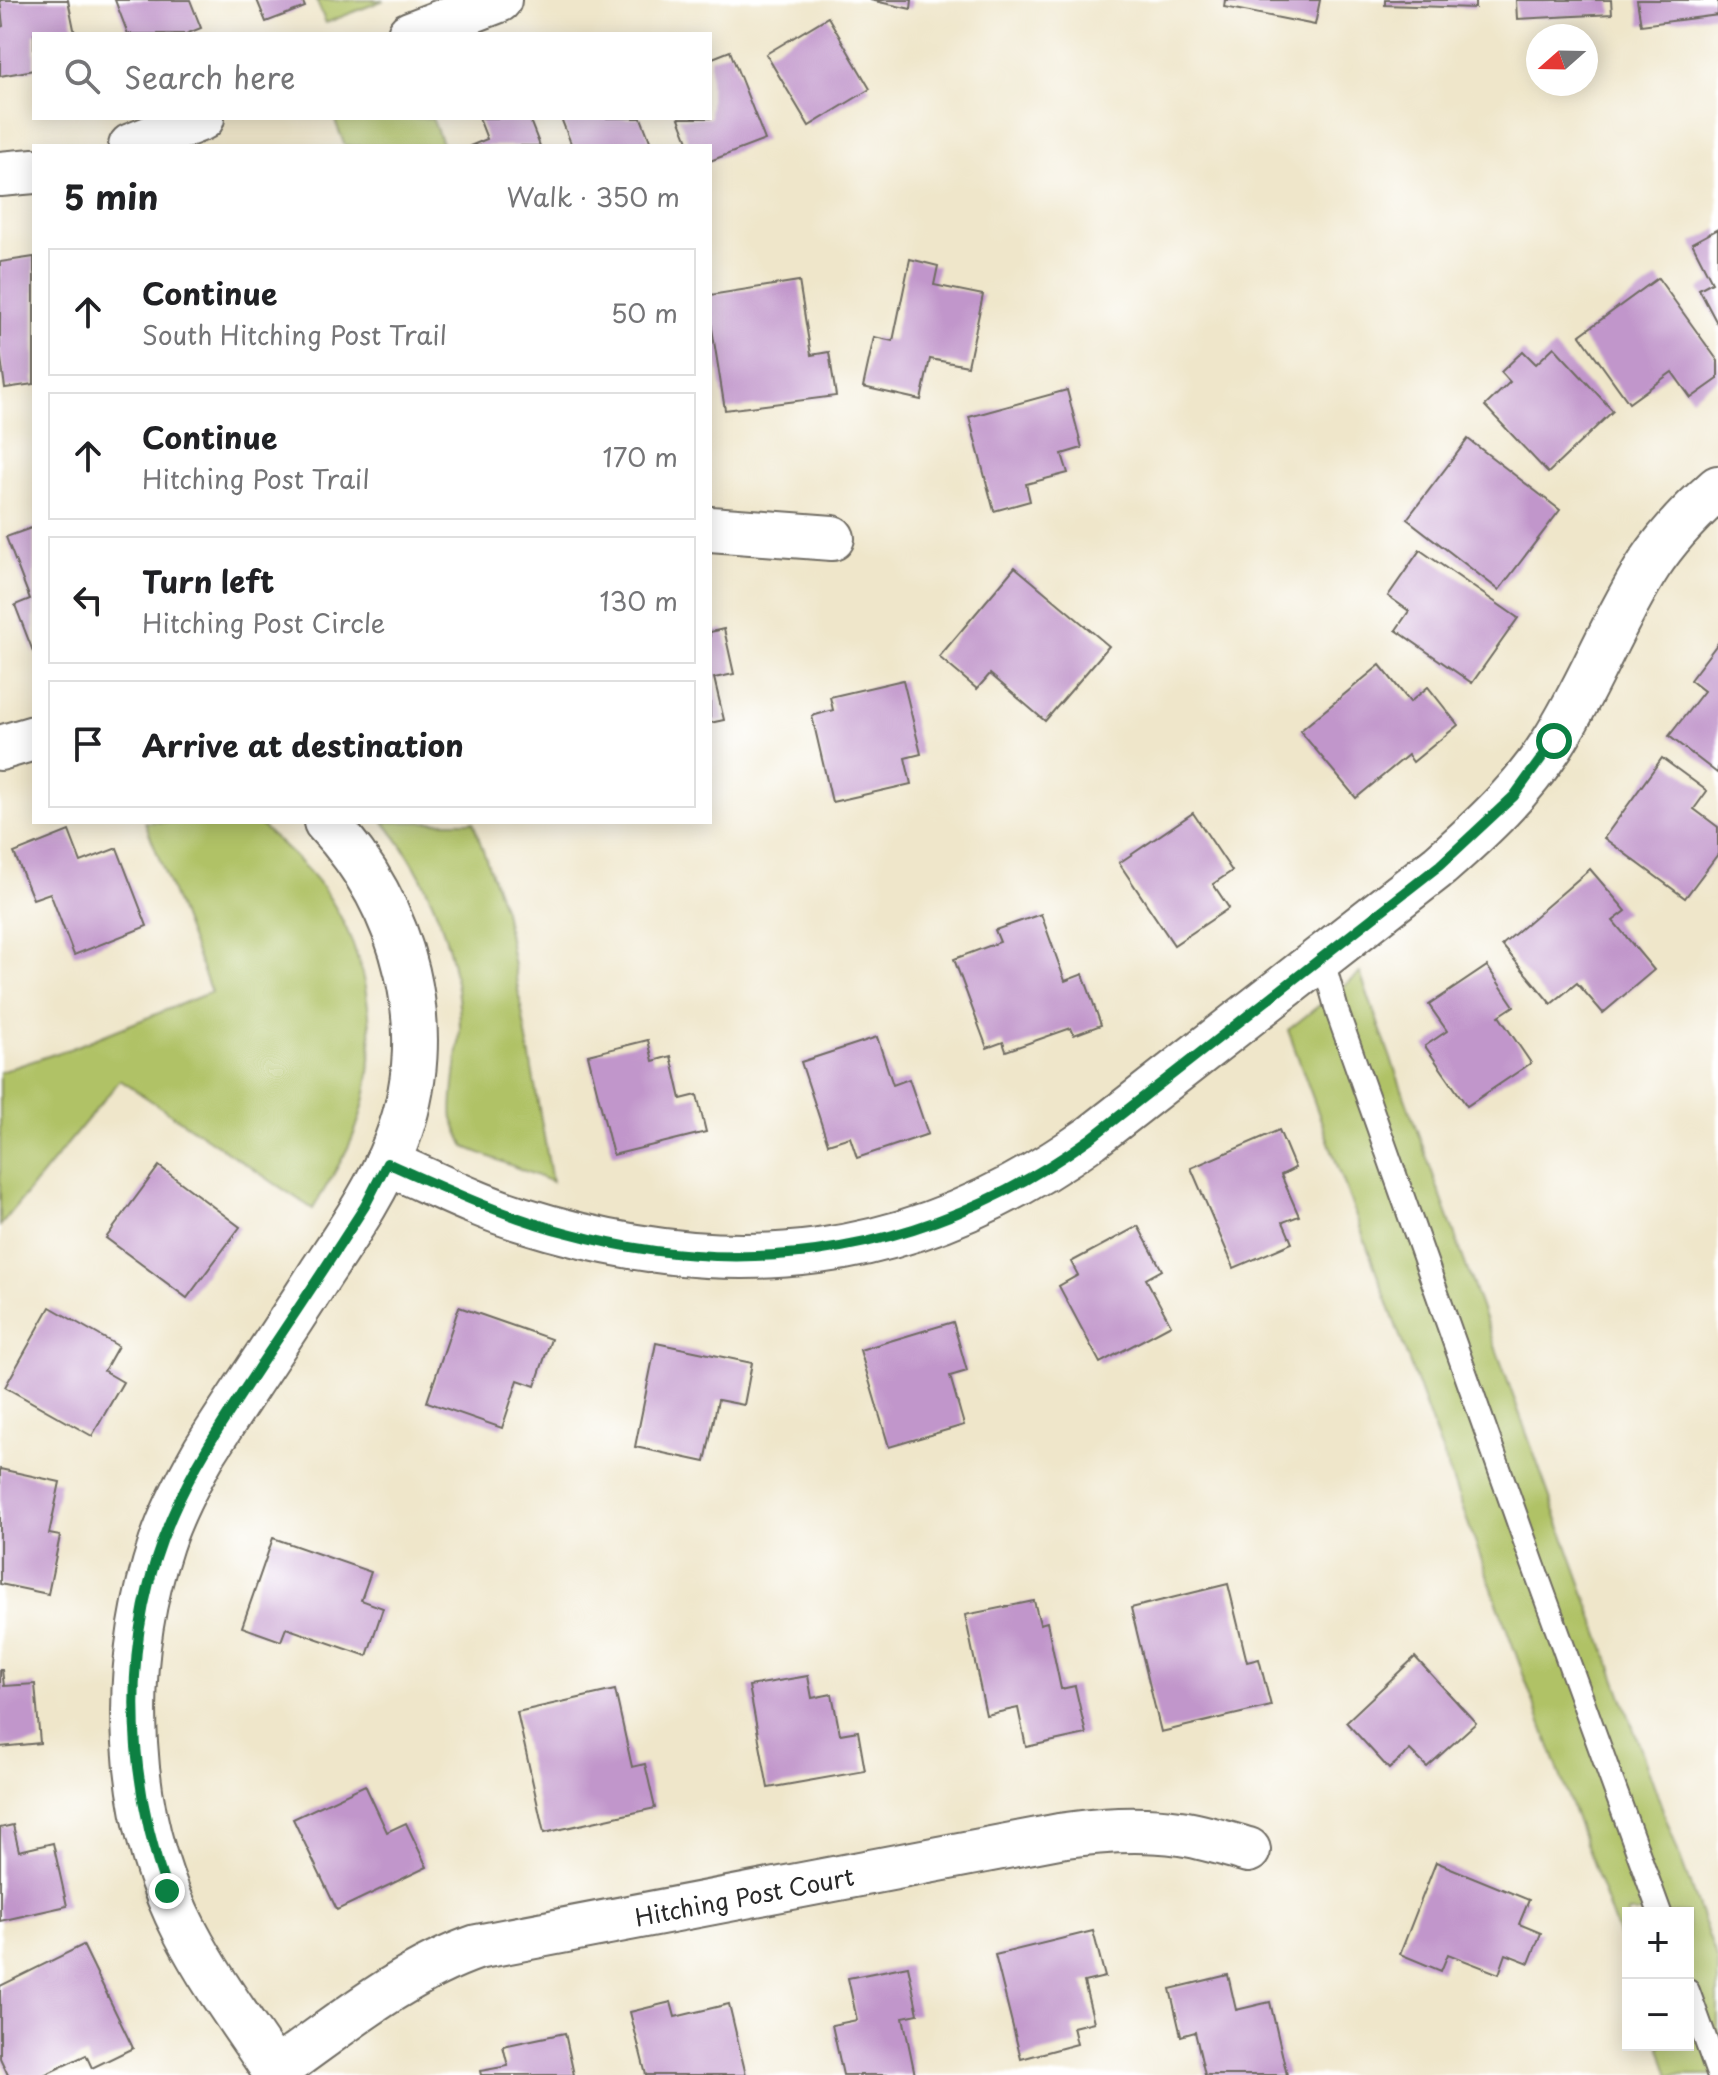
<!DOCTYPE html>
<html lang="en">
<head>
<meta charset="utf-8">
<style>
  :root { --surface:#fff; --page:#f2f2f2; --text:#202124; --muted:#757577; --line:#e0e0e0 }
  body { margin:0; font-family:"Playpen Sans",sans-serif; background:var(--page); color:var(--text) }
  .controls { position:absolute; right:24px; bottom:24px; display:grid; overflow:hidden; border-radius:0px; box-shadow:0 4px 20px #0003 }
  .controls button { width:72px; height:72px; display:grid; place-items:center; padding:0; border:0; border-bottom:2px solid var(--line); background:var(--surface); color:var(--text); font:40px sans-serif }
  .compass { position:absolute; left:1526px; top:24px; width:72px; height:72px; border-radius:50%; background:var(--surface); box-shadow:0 4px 20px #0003; rotate:250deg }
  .stop { position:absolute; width:24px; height:24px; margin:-18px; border:6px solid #0b8043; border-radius:50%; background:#fff }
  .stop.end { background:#0b8043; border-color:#fff; box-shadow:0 2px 8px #0008 }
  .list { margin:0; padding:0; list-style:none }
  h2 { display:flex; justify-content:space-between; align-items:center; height:104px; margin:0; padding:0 32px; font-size:34px }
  h2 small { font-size:26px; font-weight:400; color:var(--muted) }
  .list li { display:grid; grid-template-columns:52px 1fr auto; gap:24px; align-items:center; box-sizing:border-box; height:128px; margin:0 16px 16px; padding:0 16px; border:2px solid var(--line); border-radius:0px }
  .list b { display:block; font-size:30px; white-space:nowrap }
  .list p { margin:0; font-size:26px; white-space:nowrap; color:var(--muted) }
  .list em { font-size:26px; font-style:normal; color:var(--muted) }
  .icon { flex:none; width:44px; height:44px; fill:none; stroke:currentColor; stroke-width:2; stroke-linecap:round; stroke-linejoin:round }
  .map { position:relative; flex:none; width:1718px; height:2075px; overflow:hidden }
  .search { position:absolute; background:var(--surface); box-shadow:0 4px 20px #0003; left:32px; top:32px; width:680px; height:88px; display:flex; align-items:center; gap:20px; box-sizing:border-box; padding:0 28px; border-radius:0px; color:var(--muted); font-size:30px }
  .panel { position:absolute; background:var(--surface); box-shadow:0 4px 20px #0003; left:32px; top:144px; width:680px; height:680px; border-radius:0px }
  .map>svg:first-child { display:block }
  .green { fill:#b0c266; stroke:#6e7648; stroke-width:2 }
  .building { fill:#c196cb }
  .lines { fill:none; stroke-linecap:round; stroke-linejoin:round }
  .service-casing { stroke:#706c63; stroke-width:26 }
  .minor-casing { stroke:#706c63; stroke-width:48 }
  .service { stroke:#fff; stroke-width:22 }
  .minor { stroke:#fff; stroke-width:44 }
  .route { stroke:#0b8043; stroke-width:10 }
  .labels { text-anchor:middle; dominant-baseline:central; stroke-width:7; stroke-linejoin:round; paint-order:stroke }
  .street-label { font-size:24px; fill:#2b2b2b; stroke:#fff }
</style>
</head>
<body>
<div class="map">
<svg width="1718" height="2075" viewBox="0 0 1718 2075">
  <rect width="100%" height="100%" fill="#fff"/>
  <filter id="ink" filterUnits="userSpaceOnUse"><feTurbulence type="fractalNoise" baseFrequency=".0125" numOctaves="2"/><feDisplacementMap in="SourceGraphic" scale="16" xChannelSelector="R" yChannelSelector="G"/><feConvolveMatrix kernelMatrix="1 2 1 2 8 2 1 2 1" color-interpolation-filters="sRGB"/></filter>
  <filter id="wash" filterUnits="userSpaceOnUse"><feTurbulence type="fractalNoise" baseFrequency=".006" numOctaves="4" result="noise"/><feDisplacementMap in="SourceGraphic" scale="32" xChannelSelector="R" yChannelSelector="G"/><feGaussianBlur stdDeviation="1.8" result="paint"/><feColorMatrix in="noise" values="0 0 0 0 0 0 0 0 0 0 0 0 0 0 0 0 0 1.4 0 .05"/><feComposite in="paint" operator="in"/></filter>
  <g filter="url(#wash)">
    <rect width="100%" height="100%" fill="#efe6ca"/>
    <g class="green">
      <polygon points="316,0 384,0 326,23"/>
      <polygon points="334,118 432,118 443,146 345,146"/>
      <path d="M145,822h112c23,21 46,41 65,65 51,70 63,173 30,252 -11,25 -26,47 -39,70l-193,-129 -120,146v-154l72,-24 139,-56z"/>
      <path d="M384,822h89l31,88 48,272 -87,-35c-4,-9 -9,-19 -12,-28 -4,-15 7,-71 7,-92 -1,-72 -30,-150 -76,-205z"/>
      <polygon points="1360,973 1718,1962 1718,2075 1669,2075 1659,2045 1688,2045 1688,1913 1628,1913 1628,1961 1288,1030"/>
    </g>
    <g id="blocks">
      <g class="building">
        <polygon points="0,0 68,0 75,34 34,34 34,70 0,76 0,27 3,26"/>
        <polygon points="115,0 190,0 201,28 186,34 128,34"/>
        <polygon points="257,0 302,0 305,7 266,22"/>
        <polygon points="870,0 912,0 911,9"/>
        <polygon points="1225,0 1320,0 1315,25 1224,7"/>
        <polygon points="1385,0 1475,0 1475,8 1385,5"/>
        <polygon points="1516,0 1611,0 1612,14 1517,19"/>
        <polygon points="1637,0 1718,0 1718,15 1641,25"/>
        <polygon points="828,17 870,89 809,126 766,54"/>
        <polygon points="730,51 765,140 710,161 710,146 690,146 679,118 710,118 710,59"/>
        <polygon points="479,118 529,118 540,146 470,146 487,139"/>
        <polygon points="561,118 641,118 652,146 572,146"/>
        <polygon points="1718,229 1718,325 1699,289 1712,282 1692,243"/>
        <polygon points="34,257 34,384 5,388 0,351 0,262"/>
        <polygon points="910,259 938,266 934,285 983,295 968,366 930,359 921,400 863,387 874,337 893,341"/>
        <polygon points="1658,278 1718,361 1718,379 1691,398 1672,372 1629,403 1580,335"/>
        <polygon points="799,281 811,355 829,352 836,396 725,410 710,316 710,295"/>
        <polygon points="1554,347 1613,411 1548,473 1485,406 1510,382 1501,372 1523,351 1536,364"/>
        <polygon points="1067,390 1082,448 1062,454 1068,473 1026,484 1030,501 994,511 969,417"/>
        <polygon points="1468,439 1560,510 1499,590 1407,519"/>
        <polygon points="34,527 34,654 15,605 30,599 6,537"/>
        <polygon points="1420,550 1518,618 1472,683 1396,630 1409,611 1388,596"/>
        <polygon points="1015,567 1109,646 1045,721 990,674 977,689 939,657"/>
        <polygon points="724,629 734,674 714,678 724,720 710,723 710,632"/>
        <polygon points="1718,643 1718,771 1717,773 1669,736 1704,691 1690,680"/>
        <polygon points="1380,665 1410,702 1428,687 1458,725 1413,762 1408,755 1356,798 1300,731"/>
        <polygon points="903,680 921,754 905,758 911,784 832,802 812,716 833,710 830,697"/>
        <polygon points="1662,758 1707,791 1694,809 1718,827 1718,854 1685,898 1604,838"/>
        <polygon points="1193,813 1232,871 1213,884 1229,908 1174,945 1119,863"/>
        <polygon points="69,831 81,862 117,848 147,926 74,955 50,893 33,899 14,853"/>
        <polygon points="1590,869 1626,911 1613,921 1654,970 1603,1013 1577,983 1551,1004 1502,945"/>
        <polygon points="1041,914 1065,981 1083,974 1101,1025 1074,1035 1071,1028 1006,1051 1003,1042 987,1048 954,959 1000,942 995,930"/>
        <polygon points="1487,966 1514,1006 1499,1016 1531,1063 1467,1106 1425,1046 1447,1031 1429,1005"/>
        <polygon points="877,1037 893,1085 909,1079 928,1134 857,1158 850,1137 828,1144 801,1062"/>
        <polygon points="648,1040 653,1061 671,1056 681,1099 697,1095 706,1132 613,1155 588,1055"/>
        <polygon points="1279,1130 1295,1168 1281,1175 1299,1216 1283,1222 1292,1243 1234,1268 1191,1168"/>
        <polygon points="159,1166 240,1227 187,1298 106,1238"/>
        <polygon points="1138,1226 1162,1270 1146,1279 1171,1325 1100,1363 1059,1286 1078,1275 1071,1262"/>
        <polygon points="50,1307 118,1346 104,1371 123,1382 92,1436 5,1387"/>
        <polygon points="459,1307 551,1339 535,1386 518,1380 502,1428 427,1402"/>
        <polygon points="953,1322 967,1371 950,1376 964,1425 889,1447 860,1350"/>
        <polygon points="656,1343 752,1363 744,1405 718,1400 705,1462 635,1447"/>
        <polygon points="0,1469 60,1482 49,1534 60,1536 48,1594 0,1584"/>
        <polygon points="273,1538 371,1572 361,1600 383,1608 367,1656 286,1628 281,1641 242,1627"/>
        <polygon points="1228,1584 1247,1662 1259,1659 1271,1706 1161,1732 1131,1608"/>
        <polygon points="1034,1601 1040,1624 1047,1622 1061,1689 1075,1686 1086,1734 1026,1747 1018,1708 986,1715 965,1615"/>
        <polygon points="1415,1657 1476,1723 1427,1767 1410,1750 1389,1769 1346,1722"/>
        <polygon points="0,1670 2,1670 4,1686 35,1684 40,1743 0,1747"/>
        <polygon points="808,1676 812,1698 832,1694 840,1734 858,1731 865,1771 768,1788 749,1686"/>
        <polygon points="615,1690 632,1767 645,1764 655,1808 544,1833 517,1712"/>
        <polygon points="365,1785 387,1832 406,1823 427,1867 337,1910 293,1819"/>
        <polygon points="13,1825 19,1851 53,1843 67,1906 0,1921 0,1828"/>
        <polygon points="1436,1862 1529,1900 1519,1924 1541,1933 1529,1963 1506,1954 1499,1974 1448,1954 1441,1971 1400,1954"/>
        <polygon points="1093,1931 1105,1977 1084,1982 1094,2022 1073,2027 1077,2044 1021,2059 995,1955"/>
        <polygon points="83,1945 133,2048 92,2068 86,2055 44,2075 8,2075 0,2058 0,1986"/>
        <polygon points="908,1966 918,2014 903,2017 915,2075 843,2075 832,2025 857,2020 848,1978"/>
        <polygon points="1228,1975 1236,2010 1270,2002 1287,2075 1205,2075 1195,2032 1181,2036 1170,1989"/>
        <polygon points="671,2002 675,2017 729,2004 746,2075 646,2075 630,2012"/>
        <polygon points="565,2033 574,2075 481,2075 480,2071 508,2066 503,2046"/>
      </g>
    </g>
  </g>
  <g filter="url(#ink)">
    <use href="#blocks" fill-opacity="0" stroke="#706c63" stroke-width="2"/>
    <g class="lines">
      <defs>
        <g id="service">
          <polyline points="1322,957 1338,1014 1533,1564 1660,1913"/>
          <polyline points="1688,1991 1718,2074"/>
        </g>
        <g id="minor">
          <polyline points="410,34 499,0"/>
          <polyline points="131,146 202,118"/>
          <polyline points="0,174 34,171"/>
          <polyline points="710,529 832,538"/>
          <polyline points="0,748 34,738"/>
          <path d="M387,1163c44,19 88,42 134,56 208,66 391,47 570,-81l349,-273c42,-37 82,-74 112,-121 37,-57 60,-122 97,-179 19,-29 43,-54 69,-77"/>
          <path id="s1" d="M275,2071c64,-45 127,-98 202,-124l582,-111c41,-6 80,-9 121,-3 23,3 46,11 68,17"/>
          <path d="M277,2075c-31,-47 -65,-92 -91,-142 -62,-118 -66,-265 -25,-389 11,-33 27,-63 44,-93 38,-60 78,-118 116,-178 28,-42 57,-84 75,-131 43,-111 10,-235 -70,-320"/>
        </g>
      </defs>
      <use href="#service" class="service-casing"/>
      <use href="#minor" class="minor-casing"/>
      <use href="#service" class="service"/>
      <use href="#minor" class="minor"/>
    </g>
  </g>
  <g class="lines" filter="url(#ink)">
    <path class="route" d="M167,1891c-42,-120 -47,-256 5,-375 23,-54 57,-103 89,-152 35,-52 70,-105 104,-158l22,-43c59,26 118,54 181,70 186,51 367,18 523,-95l349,-273 74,-69 40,-55"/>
  </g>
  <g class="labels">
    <g class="street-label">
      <text stroke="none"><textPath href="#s1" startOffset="510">Hitching Post Court</textPath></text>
    </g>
  </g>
</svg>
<div class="controls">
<button>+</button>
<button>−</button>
</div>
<svg class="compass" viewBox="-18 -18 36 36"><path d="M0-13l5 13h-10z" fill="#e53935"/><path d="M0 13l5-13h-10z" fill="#757577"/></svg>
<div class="stop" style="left:1554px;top:741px"></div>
<div class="stop end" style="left:167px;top:1891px"></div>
<div class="search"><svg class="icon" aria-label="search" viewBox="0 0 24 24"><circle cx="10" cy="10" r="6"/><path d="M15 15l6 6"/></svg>Search here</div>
<section class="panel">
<h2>5 min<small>Walk · 350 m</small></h2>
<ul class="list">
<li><svg class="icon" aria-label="ahead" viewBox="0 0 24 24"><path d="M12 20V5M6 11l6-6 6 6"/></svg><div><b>Continue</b><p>South Hitching Post Trail</p></div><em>50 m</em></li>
<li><svg class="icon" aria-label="ahead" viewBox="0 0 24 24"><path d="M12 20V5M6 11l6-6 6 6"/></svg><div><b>Continue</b><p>Hitching Post Trail</p></div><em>170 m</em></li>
<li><svg class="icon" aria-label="left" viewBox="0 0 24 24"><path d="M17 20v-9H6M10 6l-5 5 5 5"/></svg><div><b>Turn left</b><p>Hitching Post Circle</p></div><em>130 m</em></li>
<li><svg class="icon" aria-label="arrive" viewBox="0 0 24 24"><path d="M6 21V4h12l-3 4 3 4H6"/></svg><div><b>Arrive at destination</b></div></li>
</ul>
</section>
</div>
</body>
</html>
